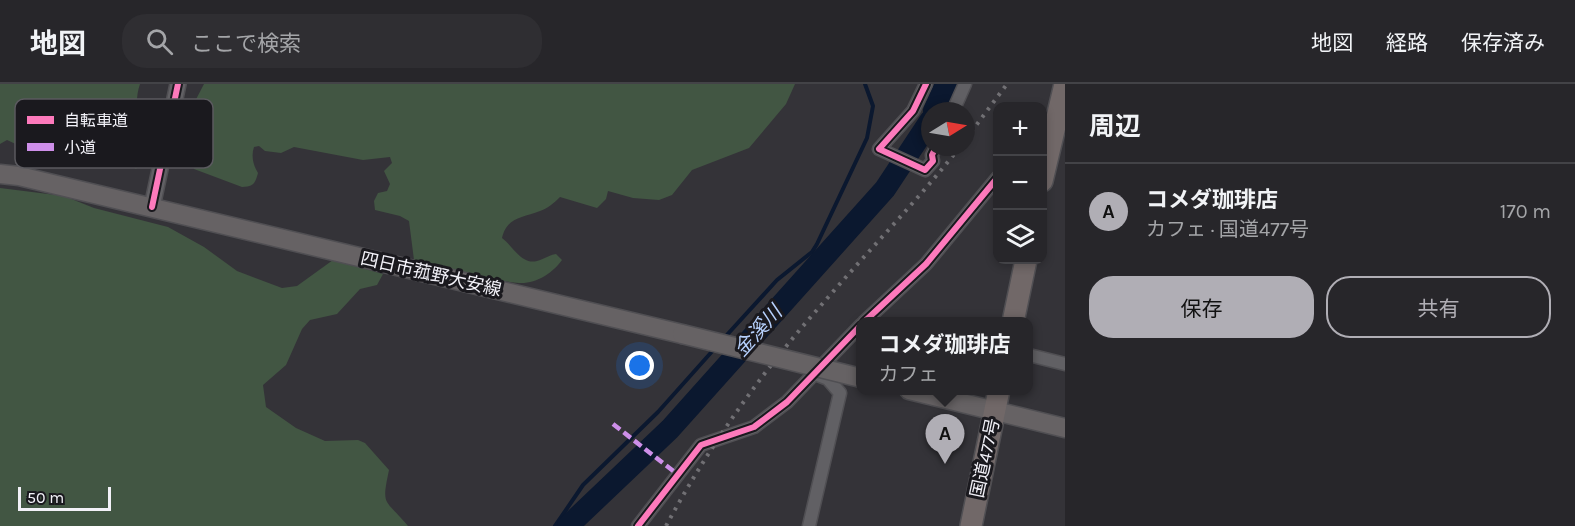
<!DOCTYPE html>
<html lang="ja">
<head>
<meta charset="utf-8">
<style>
  :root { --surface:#27262a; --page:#2f2e32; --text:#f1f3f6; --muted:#a4a5a8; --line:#434347; --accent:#b0aeb5 }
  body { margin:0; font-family:Karla,"Noto Sans JP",sans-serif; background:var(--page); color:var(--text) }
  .controls { position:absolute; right:18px; top:18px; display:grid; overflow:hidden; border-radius:12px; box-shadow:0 3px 9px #0003 }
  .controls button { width:54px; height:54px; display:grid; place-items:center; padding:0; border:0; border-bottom:2px solid var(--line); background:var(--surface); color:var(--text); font:30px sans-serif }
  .compass { position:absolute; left:921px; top:18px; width:54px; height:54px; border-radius:50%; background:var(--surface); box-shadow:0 3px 9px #0003; rotate:79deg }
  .scale { position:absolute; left:18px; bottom:15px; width:93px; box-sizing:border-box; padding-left:6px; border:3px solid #f2f1f8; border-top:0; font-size:16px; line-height:21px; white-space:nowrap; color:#f2f1f8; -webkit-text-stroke:4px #1a191e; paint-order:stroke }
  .you { position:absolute; left:640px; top:282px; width:21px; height:21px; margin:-15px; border:4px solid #fff; border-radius:50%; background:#1a73e8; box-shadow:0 0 0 9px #1a73e833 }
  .badge { display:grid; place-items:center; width:39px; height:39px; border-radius:50%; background:var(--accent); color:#111; font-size:20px; font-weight:700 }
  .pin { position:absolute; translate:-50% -50px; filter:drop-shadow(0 2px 3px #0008) }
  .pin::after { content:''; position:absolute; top:32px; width:21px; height:18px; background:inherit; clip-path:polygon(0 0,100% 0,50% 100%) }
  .popup { position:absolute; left:856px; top:233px; width:177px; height:78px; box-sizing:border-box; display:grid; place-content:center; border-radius:12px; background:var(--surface); filter:drop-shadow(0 2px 4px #0005); font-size:20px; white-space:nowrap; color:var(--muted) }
  .popup b { font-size:22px; color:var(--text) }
  .popup::after { content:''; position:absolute; left:50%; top:100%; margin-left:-12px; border:12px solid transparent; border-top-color:var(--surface) }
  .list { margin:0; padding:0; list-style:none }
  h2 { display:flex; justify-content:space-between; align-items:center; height:78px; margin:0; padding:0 24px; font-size:26px }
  h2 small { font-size:20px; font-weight:400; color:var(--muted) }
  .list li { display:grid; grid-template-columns:39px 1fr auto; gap:18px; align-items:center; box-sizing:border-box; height:96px; padding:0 24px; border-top:2px solid var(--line) }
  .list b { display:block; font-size:22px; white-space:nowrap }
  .list p { margin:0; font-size:20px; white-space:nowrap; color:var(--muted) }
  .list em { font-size:20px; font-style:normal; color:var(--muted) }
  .actions { display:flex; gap:12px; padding:18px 24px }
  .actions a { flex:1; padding:14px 0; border:2px solid var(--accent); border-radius:24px; text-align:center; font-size:21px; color:var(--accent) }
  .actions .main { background:var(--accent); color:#111 }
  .icon { flex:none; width:33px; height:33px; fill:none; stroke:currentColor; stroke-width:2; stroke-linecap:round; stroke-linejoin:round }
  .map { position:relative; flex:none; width:1065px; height:442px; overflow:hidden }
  header { display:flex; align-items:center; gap:36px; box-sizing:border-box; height:84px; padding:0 30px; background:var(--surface); border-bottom:2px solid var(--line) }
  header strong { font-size:28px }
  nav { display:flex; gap:33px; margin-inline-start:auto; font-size:21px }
  .search { width:420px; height:54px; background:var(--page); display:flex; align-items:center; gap:15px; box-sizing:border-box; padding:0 21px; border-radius:24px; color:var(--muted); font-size:22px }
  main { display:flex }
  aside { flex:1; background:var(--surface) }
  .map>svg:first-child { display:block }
  .green { fill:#425643 }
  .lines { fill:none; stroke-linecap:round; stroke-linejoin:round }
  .stream { stroke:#0b182f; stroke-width:4 }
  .river { stroke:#0b182f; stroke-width:22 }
  .minor-casing { stroke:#504f53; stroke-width:15 }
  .tertiary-casing { stroke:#504f53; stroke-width:18 }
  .secondary-casing { stroke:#504f53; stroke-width:21 }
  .trunk-casing { stroke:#504f53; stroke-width:24 }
  .minor { stroke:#616064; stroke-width:12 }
  .tertiary { stroke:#616064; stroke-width:15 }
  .secondary { stroke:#666264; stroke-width:18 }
  .trunk { stroke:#716868; stroke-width:21 }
  .rail { stroke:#717074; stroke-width:4; stroke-dasharray:3 6; stroke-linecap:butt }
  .secondary-bridge-casing { stroke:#504f53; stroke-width:21; stroke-linecap:butt }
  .secondary-bridge { stroke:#666264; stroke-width:18 }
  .quiet { stroke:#ce8fe9; stroke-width:4.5; stroke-dasharray:9 4.5; stroke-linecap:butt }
  .cycleway-casing { stroke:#1a191e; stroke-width:10 }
  .cycleway { stroke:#fd7abc; stroke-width:6 }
  .labels { text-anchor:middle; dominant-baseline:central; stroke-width:6; stroke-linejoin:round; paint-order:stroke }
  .street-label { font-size:18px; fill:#f2f1f8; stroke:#1a191e }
  .water-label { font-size:20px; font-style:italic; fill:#b7d1fd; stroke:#1a191e }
  .key { fill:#1a191e; stroke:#5b5a5f; stroke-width:1.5 }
  .key-label { font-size:16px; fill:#f2f1f8 }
</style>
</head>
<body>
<header>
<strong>地図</strong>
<div class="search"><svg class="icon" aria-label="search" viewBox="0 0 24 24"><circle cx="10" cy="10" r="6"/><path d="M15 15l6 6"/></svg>ここで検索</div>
<nav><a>地図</a><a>経路</a><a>保存済み</a></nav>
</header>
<main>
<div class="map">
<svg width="1065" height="442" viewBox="0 0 1065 442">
  <rect width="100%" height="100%" fill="#343338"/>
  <g class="green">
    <path d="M0,0h140c-9,26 5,44 6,68 0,8 -5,12 -10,17l-47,-28 -11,-3 -25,7 -16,-9 -17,10 -13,-6 -7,4z"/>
    <path d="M204,0h591l-9,20 -37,44 -57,22 -20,25 -13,5 -26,-2 -25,-7 -2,8 -9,9 -37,-11c-6,6 -13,12 -20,14 -18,7 -33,6 -38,27 11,8 19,27 35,23 7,-2 12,-6 19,-7l6,6c-9,13 -26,24 -43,23 -32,-3 -73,-16 -105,-23l-5,-39 -9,-5 -25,-6 -1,-9 4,-8 9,-2 3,-7 -6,-13 8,-8 -2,-6 -27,3 -69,-13 -13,6 -16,-2 -6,-5 -5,1c-3,9 -1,18 4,26 -3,11 -5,14 -16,14l-48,-18 -3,-6 5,-43 -4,-13z"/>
    <path d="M0,104l64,8 30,12 74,19 36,20 33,24 45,17 15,-2 36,-26 50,14 -6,11 -17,4 -23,25 -27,6 -8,9 -16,36 -23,20 3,22 30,21 29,13 33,-1 7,3 24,27c-8,38 -4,28 19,56h-408z"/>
  </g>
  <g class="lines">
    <g class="stream">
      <polyline points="725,253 777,196 812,168 817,160 867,54 873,22 865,0"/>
      <polyline points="555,442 583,401 658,328 716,263"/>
    </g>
    <g class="river">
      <polyline points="934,27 946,0"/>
      <polyline points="568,442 670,345 885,105 930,37"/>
    </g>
    <defs>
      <g id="minor">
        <polyline points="926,0 913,27 879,65 925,86 933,77 932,71 936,63"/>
        <polyline points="953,27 965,0"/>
        <polyline points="864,238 926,180 998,93"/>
        <polyline points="1029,271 1065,280"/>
        <polyline points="638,442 701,361 754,343 787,318 861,241"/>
        <polyline points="809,442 840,309 828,295 815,290"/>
      </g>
      <polyline id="tertiary" points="152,123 178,0"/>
      <g id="secondary">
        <polyline points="0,90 19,92 682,250"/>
        <polyline points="909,306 1065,344"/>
      </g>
      <g id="trunk">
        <polyline points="1042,97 1065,0"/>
        <polyline points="1013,238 1026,176"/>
        <polyline points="971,442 999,306"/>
      </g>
    </defs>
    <use href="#minor" class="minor-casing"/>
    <use href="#tertiary" class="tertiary-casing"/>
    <use href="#secondary" class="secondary-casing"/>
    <use href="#trunk" class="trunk-casing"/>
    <use href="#minor" class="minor"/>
    <use href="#tertiary" class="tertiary"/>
    <use href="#secondary" class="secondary"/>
    <use href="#trunk" class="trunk"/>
    <g class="rail">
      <polyline points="966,55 1007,0"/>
      <path d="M666,442c43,-80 97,-156 158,-224 45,-52 93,-101 136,-155"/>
    </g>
    <defs>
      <polyline id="secondary-bridge" points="682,250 861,294"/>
    </defs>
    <use href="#secondary-bridge" class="secondary-bridge-casing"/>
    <use href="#secondary-bridge" class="secondary-bridge"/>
    <polyline class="quiet" points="613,340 677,390"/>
    <defs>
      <g id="cycleway">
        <polyline points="926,0 913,27 879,65 925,86 933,77 932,71 936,63"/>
        <polyline points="152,123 178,0"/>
        <polyline points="864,238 926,180 998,93"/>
        <polyline points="638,442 701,361 754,343 787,318 861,241"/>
      </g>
    </defs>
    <use href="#cycleway" class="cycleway-casing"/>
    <use href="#cycleway" class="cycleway"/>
  </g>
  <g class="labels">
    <g class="street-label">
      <text transform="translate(431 190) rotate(13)">四日市菰野大安線</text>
      <text transform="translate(985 374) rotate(-78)">国道477号</text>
    </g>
    <g class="water-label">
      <text transform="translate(758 247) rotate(-48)">金溪川</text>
    </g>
  </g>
  <rect x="15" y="15" width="198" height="69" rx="9" class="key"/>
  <rect x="27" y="32" width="27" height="8" fill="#fd7abc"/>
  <rect x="27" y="59" width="27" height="8" fill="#ce8fe9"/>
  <g class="key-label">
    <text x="64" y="42">自転車道</text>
    <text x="64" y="69">小道</text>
  </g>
</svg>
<div class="controls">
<button>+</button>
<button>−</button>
<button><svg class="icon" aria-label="layers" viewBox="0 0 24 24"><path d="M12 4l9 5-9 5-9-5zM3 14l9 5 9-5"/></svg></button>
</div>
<svg class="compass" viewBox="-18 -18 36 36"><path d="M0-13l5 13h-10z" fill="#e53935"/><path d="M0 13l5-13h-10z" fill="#a4a5a8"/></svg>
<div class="scale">50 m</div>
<div class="you"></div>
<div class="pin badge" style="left:945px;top:380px">A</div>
<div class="popup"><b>コメダ珈琲店</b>カフェ</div>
</div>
<aside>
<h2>周辺<small></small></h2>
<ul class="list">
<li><span class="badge">A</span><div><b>コメダ珈琲店</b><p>カフェ · 国道477号</p></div><em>170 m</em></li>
</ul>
<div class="actions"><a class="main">保存</a><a>共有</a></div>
</aside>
</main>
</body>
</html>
